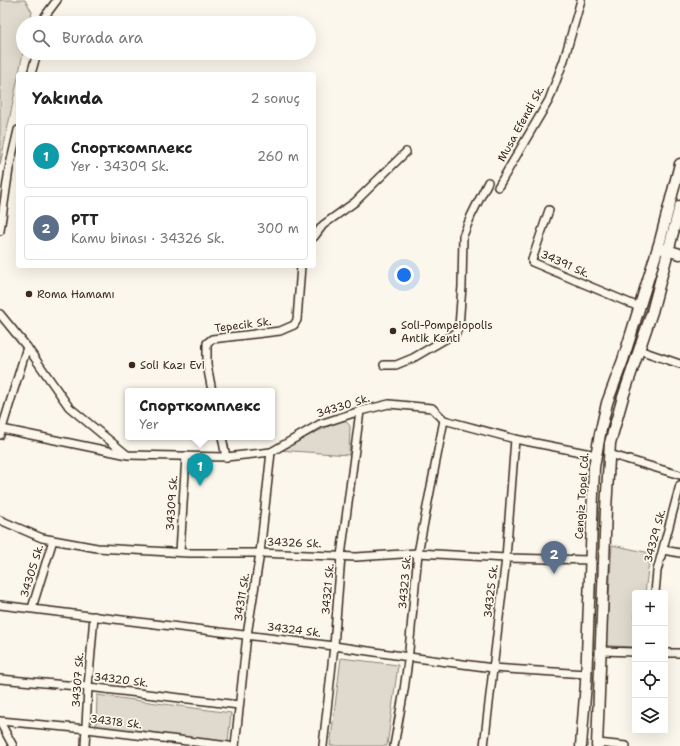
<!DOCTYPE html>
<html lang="tr">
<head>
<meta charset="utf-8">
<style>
  :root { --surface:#fff; --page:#f2f2f2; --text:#222; --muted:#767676; --line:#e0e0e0; --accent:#0f766e }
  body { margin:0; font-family:"Shantell Sans",sans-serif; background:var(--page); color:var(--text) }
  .controls { position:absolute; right:12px; bottom:12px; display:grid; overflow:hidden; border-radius:4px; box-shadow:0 4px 16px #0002 }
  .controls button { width:36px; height:36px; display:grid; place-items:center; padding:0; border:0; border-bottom:1px solid var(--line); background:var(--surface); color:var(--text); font:20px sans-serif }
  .you { position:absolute; left:404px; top:275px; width:14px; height:14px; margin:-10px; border:3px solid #fff; border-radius:50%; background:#1a73e8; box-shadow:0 0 0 6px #1a73e833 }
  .badge { display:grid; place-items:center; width:26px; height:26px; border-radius:50%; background:var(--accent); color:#fff; font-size:13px; font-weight:700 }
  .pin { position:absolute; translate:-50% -33px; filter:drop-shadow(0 1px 2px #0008) }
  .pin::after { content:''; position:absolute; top:21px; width:14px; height:12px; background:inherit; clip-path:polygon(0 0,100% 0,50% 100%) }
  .popup { position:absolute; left:125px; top:388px; width:150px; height:52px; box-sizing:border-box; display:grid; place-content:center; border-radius:4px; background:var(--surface); filter:drop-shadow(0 1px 3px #0005); font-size:13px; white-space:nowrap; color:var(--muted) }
  .popup b { font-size:15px; color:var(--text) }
  .popup::after { content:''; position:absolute; left:50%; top:100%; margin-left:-8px; border:8px solid transparent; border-top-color:var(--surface) }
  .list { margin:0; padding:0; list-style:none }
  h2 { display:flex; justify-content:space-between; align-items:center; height:52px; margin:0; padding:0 16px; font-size:17px }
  h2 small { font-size:13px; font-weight:400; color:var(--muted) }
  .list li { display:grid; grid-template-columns:26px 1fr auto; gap:12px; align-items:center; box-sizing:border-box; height:64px; margin:0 8px 8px; padding:0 8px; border:1px solid var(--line); border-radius:4px }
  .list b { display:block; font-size:15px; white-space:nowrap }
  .list p { margin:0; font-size:13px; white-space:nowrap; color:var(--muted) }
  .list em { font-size:13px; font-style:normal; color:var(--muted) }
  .icon { flex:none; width:22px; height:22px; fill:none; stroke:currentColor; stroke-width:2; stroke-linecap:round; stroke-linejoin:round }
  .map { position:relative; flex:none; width:680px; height:746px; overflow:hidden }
  .search { position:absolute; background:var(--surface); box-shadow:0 4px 16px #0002; left:16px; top:16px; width:300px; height:44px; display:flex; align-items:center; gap:10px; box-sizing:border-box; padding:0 14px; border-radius:22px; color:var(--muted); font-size:15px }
  .panel { position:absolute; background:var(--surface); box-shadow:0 4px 16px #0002; left:16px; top:72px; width:300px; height:196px; border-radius:4px }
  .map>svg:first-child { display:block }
  .green { fill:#dfd9ce; stroke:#8d8276 }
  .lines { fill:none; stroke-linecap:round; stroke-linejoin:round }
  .street-casing { stroke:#3b2a1e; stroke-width:10 }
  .secondary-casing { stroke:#3b2a1e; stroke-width:13 }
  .street { stroke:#fbf7ec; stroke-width:7 }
  .secondary { stroke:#fbf7ec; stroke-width:10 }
  .poi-dot { fill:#3b2a1e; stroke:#fbf7ec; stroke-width:1.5 }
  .labels { text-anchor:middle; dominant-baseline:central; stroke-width:3.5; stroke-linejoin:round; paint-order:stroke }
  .street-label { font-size:11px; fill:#3b2a1e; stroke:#fbf7ec }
  .poi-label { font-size:11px; fill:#3b2a1e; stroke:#fbf7ec; text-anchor:start }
</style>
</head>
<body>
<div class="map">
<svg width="680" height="746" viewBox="0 0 680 746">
  <rect width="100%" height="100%" fill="#fbf7ec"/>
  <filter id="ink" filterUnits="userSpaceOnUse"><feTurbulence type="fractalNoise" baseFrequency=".025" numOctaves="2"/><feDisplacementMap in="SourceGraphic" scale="8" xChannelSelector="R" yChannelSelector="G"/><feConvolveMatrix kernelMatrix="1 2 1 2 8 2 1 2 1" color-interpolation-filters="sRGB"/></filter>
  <g filter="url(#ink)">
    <g class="green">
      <polygon points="0,0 25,0 32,12 30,23 23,23 23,53 0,165"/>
      <polygon points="344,419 350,426 349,455 278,450"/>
      <polygon points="612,545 650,553 645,593 635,593 635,647 610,646 606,645"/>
      <polygon points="341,658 398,665 387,746 330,746"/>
      <polygon points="97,695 231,713 228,742 96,726"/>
    </g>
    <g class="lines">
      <defs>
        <g id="street">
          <polyline points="43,23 45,16 57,0"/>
          <polyline points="31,74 37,53"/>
          <polyline points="498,187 549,100 564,60 581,0"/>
          <polyline points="549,210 532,260 532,262 639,307"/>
          <polyline points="0,231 9,169 18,130"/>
          <polyline points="314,237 323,225 355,202 406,152"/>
          <polyline points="0,314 27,347 69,407 126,454"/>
          <polyline points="639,350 680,364"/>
          <polyline points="384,365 396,365 413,358 456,333 459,327 462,286 463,236 471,216 488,182"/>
          <polyline points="212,391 207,365 207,343 212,339 280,331 294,325 297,320 301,266"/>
          <polyline points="2,429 128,455 226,457 271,452 320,424 360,411 389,404 432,408 444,420 515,439 596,455"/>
          <polyline points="0,435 27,347"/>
          <polyline points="222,437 226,457"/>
          <polyline points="609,454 680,475"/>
          <polyline points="0,520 42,538 97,548 188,553 260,553 356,557 418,553 506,558 591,560"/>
          <polyline points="663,550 680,553"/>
          <polyline points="180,552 186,456"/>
          <polyline points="655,593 657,571 680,485"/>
          <polyline points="0,605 334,646 409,657 493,668 586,674"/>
          <polyline points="32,608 53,540"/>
          <polyline points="601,651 635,652"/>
          <polyline points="665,653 680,653"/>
          <polyline points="0,679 88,687 239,705"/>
          <polyline points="0,721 87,729 229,746"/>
          <polyline points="0,722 13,746"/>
          <polyline points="598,743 626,746"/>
          <polyline points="85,746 88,687 94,616"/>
          <polyline points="235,746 247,635 260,553 271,452"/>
          <polyline points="323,746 334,646 341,556 360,411"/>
          <polyline points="394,746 404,690 408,661 418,553 444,420"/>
          <polyline points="484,746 506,558 515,439"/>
        </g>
        <g id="secondary">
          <polyline points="663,249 680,254"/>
          <polyline points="581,746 586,683 594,467 600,434 607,403 623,360 660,241 680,164"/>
          <polyline points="597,746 606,509 610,443 623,397 652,312 680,206"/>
        </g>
      </defs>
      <use href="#street" class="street-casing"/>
      <use href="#secondary" class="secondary-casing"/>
      <use href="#street" class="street"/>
      <use href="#secondary" class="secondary"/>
    </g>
  </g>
  <g class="poi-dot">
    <circle cx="29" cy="294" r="4"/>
    <circle cx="393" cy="331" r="4"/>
    <circle cx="132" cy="365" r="4"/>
  </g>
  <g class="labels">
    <g class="street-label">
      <text transform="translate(521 124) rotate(-61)">Musa Efendi Sk.</text>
      <text transform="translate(565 264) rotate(24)">34391 Sk.</text>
      <text transform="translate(243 325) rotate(-7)">Tepecik Sk.</text>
      <text transform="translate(343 406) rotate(-17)">34330 Sk.</text>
      <text transform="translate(582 496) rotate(-86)">Cengiz Topel Cd.</text>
      <text transform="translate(172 503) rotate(-86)">34309 Sk.</text>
      <text transform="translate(655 536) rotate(-75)">34329 Sk.</text>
      <text transform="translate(294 543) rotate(2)">34326 Sk.</text>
      <text transform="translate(32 571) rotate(-73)">34305 Sk.</text>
      <text transform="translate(405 582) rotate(-85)">34323 Sk.</text>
      <text transform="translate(328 589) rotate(-85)">34321 Sk.</text>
      <text transform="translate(491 591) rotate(-83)">34325 Sk.</text>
      <text transform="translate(242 597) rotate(-81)">34311 Sk.</text>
      <text transform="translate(294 630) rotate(7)">34324 Sk.</text>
      <text transform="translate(78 680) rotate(-86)">34307 Sk.</text>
      <text transform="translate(121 680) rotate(7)">34320 Sk.</text>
      <text transform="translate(116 722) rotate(7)">34318 Sk.</text>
    </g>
    <g class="poi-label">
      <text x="37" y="294">Roma Hamamı</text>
      <text x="401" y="325">Soli-Pompeiopolis<tspan x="401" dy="13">Antik Kenti</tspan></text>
      <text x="140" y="365">Soli Kazı Evi</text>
    </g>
  </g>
</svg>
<div class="controls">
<button>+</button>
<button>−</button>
<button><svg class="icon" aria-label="locate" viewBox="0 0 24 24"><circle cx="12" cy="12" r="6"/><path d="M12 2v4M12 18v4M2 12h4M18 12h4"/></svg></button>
<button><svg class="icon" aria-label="layers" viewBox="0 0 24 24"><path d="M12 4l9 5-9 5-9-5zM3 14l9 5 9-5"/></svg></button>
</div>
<div class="you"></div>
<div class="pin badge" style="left:200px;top:486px;background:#0f9aa8">1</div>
<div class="popup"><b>Спорткомплекс</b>Yer</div>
<div class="pin badge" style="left:554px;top:574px;background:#5c6f8a">2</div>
<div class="search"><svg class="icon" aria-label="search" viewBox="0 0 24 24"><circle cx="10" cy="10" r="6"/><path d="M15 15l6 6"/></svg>Burada ara</div>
<section class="panel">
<h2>Yakında<small>2 sonuç</small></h2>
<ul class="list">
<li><span class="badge" style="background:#0f9aa8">1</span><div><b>Спорткомплекс</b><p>Yer · 34309 Sk.</p></div><em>260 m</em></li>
<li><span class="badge" style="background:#5c6f8a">2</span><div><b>PTT</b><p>Kamu binası · 34326 Sk.</p></div><em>300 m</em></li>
</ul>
</section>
</div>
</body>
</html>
